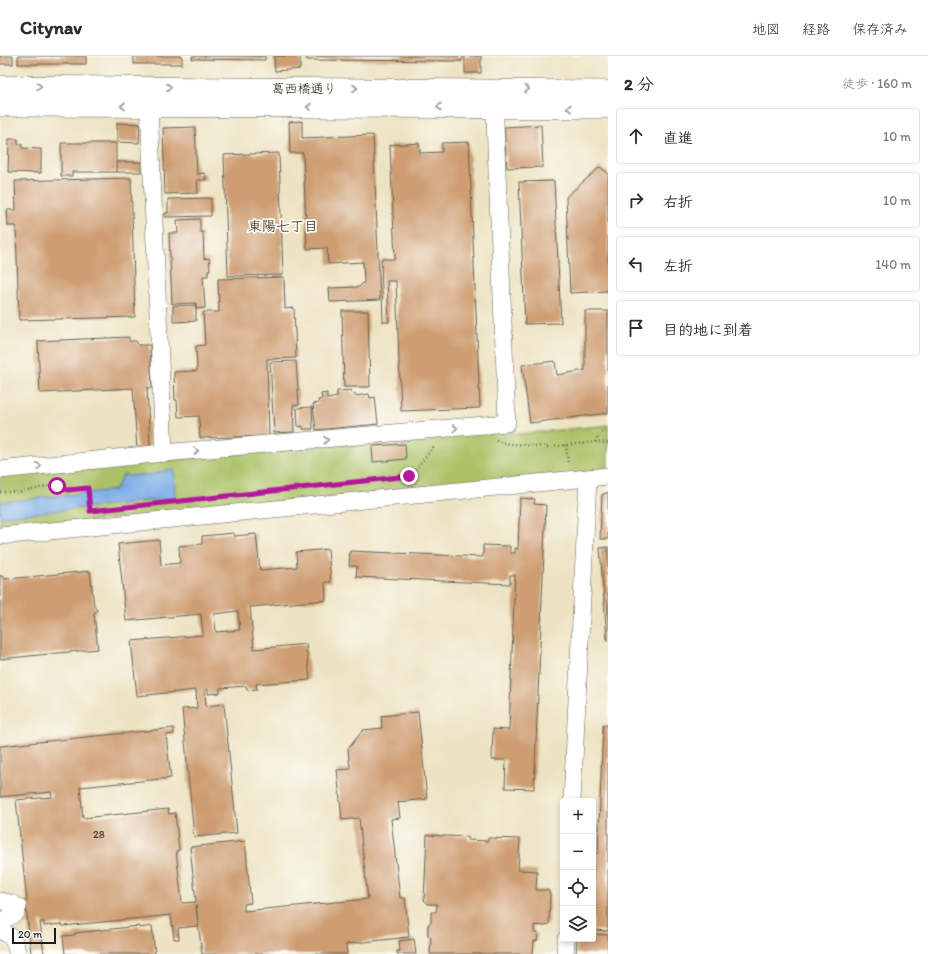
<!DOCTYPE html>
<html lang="ja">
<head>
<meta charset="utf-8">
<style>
  :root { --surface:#fff; --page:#f7f7f7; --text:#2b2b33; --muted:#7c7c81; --line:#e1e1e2 }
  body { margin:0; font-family:Itim,"Klee One",sans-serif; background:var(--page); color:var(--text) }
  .controls { position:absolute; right:12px; bottom:12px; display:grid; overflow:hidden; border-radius:4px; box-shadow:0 2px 6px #0003 }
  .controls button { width:36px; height:36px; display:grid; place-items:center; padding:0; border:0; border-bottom:1px solid var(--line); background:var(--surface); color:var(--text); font:20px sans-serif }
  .scale { position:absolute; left:12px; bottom:10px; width:44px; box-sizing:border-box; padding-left:4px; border:2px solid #1c1c1c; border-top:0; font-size:11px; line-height:14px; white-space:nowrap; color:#1c1c1c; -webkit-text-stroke:3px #fdfcf7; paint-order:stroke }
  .stop { position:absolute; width:12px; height:12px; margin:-9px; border:3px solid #b5179e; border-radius:50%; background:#fff }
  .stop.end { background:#b5179e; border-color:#fff; box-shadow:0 1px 4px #0008 }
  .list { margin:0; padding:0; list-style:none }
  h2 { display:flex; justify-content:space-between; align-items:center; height:52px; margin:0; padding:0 16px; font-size:17px }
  h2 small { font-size:13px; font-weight:400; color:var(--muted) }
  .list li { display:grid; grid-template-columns:26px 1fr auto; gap:12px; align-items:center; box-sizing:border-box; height:56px; margin:0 8px 8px; padding:0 8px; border:1px solid var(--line); border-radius:4px }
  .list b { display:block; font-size:15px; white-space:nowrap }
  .list em { font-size:13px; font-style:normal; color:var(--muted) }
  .icon { flex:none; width:22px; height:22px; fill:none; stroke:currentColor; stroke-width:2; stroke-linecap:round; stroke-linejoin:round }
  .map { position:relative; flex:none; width:608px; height:898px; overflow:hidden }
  header { display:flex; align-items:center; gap:24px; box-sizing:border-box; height:56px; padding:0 20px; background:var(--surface); border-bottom:1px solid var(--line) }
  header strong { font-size:19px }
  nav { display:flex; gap:22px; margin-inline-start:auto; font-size:14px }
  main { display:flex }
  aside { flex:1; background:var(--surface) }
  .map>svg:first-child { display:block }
  .green { fill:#abc166; stroke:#646e41 }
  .water { fill:#79abe5; stroke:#4a6480 }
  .building { fill:#ce9d72; fill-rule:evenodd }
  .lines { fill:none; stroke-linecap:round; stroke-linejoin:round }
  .minor-casing { stroke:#656256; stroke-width:18 }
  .major-casing { stroke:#656256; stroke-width:22 }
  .path { stroke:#656256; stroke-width:2.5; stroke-dasharray:1 3; stroke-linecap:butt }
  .minor { stroke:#fff; stroke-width:17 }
  .major { stroke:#fff; stroke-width:21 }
  .oneway { stroke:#999 }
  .route { stroke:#b5179e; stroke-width:5 }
  .labels { text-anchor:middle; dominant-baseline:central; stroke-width:3.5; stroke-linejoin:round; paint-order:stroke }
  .number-label { font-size:11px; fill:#483c32 }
  .street-label { font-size:13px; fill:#1c1c1c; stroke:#fdfcf7 }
  .neighbourhood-label { font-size:14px; font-weight:bold; fill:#5a493a; stroke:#fdfcf7 }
</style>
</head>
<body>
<header>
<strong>Citynav</strong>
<nav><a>地図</a><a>経路</a><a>保存済み</a></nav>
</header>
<main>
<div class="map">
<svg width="608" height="898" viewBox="0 0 608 898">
  <rect width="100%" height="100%" fill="#fdfcf7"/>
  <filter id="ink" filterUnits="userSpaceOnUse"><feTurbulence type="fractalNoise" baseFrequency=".025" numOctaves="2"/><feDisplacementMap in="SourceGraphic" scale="8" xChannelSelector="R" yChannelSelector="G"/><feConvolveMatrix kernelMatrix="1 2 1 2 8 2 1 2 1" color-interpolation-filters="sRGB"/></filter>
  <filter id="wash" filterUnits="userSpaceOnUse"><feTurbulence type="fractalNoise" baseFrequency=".012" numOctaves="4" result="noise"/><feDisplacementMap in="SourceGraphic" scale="16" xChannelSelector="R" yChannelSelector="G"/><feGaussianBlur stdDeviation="0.9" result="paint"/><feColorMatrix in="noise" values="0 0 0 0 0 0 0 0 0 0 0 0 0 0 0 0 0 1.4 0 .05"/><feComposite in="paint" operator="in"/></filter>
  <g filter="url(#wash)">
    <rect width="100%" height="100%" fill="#ede3c3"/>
    <polygon class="green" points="608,369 608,414 0,474 0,420 506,373 518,378"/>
    <polygon class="water" points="174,413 175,442 0,461 0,446 115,434 123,419 127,419 127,420 158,418 158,416"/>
    <g id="blocks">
      <g class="building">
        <rect x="0" y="0" width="13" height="8"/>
        <rect x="18" y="0" width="68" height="8"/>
        <rect x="134" y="0" width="48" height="8"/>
        <polygon points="192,0 265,0 265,4 192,3"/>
        <polygon points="274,0 300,0 300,13 275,15"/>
        <polygon points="306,0 463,0 463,3 461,5 307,4"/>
        <rect x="465" y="0" width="16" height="17"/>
        <polygon points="302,65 302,82 373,79 380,244 330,246 329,232 359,231 364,226 363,206 328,208 327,192 307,193 303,97 290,97 289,66"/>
        <polygon points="117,67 140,68 139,87 117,86"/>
        <polygon points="541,69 543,111 507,112 504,71"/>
        <polygon points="195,71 197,118 205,117 206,124 197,124 198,137 165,138 163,72"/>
        <polygon points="9,83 18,83 18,88 22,88 22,92 41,93 41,117 8,116"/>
        <polygon points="469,86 480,352 401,355 396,225 387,225 389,266 383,266 381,203 395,203 390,89 419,87 420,97 442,96 442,87"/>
        <polygon points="61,87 116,87 116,116 72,116 72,120 61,120"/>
        <polygon points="279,97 283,219 228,220 224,99"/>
        <rect x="117" y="106" width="24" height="10"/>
        <polygon points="600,111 608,117 608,235 570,237 566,141"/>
        <polygon points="131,122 135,261 19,264 16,170 8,170 7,154 16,154 15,125"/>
        <polygon points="554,125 561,267 525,268 519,126"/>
        <polygon points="211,142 211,160 165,161 165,157 168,157 168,143"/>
        <polygon points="200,163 200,176 203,176 204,203 209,202 210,214 208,214 208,220 203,220 205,252 196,253 196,247 172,248 169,177 178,177 177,164"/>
        <polygon points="284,221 285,253 294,252 296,302 267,303 269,380 200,382 199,360 178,361 177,344 175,344 174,316 197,315 196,290 205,289 203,256 219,256 218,223"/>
        <polygon points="196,249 196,265 173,266 173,250"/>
        <polygon points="342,255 368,255 370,331 344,331"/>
        <polygon points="585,255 608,255 608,357 530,367 522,309 555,305 557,319 585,314"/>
        <polygon points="129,281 129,285 136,285 138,289 150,289 152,332 147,332 150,391 137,393 133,332 40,337 38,285"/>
        <polygon points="296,305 299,349 293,349 294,376 274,377 270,306"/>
        <polygon points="351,334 352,338 355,337 355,340 369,338 370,342 375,341 378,368 316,374 313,348 319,347 318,344 322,343 321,338 327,337 327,343 337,341 337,335"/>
        <polygon points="312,351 313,373 303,373 303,370 298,371 297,352"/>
        <polygon points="405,388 406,403 373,406 372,390"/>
        <polygon points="608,436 608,483 600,483 602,439"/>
        <polygon points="520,442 535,443 534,448 546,449 534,733 505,732 506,704 492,704 493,673 509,674 515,519 510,519 510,528 356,521 357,510 349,510 350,495 483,501 483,489 510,490 510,497 515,497 515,492 518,493"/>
        <path d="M234,477v3l22,-2 4,36 37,-3 -1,-15 32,-3 3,33h-6l1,18 -76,7 4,42 52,-5 4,36 -54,4 1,5 -10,1 -1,-4 -26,2v5l-12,1v-5l-3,1 1,16 18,-2 13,129 -43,4 -12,-128 15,-1 -1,-18 -59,6 -6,-55 72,-6 -2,-21 -75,7 -8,-77 41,-4 2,25 19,-2 -1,-17 23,-2v-8zM238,555l2,19 -24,2 -2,-18z"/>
        <polygon points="608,491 608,584 607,584 600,492"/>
        <polygon points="90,515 94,550 97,554 94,558 98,593 0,603 0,519 6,523"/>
        <polygon points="418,656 427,743 398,746 400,762 391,763 400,842 405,842 409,881 346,888 347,898 202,898 196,849 198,870 178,872 179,883 174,883 171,859 63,870 61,868 44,870 44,866 40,866 44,898 31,898 26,850 18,846 27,845 16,744 52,741 51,736 0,741 0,690 174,672 174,678 166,679 171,722 80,731 83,762 168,753 169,758 175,757 179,794 176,795 182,847 196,846 190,791 245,785 251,847 244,848 244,855 368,843 359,762 342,764 337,714 350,713 348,693 363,674 382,672 381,660"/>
        <polygon points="603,669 608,669 608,875 593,874 593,797 598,797"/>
        <polygon points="427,779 468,781 468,784 488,785 488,782 520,783 518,814 537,815 536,834 548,834 550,838 549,868 545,870 534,869 534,877 538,877 537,885 534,885 533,898 430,898 431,882 428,879 428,869 431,867 431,856 436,856 437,848 428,848 424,844"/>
        <polygon points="139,870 139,872 152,870 155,898 65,898 63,880 75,879 75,877"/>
        <polygon points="593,878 608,879 608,898 576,898 577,883 593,883"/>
        <polygon points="414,883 416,898 397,898 397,895 400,895 399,885"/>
      </g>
    </g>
  </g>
  <g filter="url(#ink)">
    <use href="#blocks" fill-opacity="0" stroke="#656256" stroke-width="1"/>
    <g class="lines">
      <defs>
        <g id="minor">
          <polyline points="149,50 164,397"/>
          <polyline points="0,414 164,397 507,367 494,39"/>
          <polyline points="0,480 608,420"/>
          <polyline points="572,745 588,422"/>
          <polyline points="0,845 11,847 18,851 16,857 0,866"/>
          <path d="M0,875c13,4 16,10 17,23"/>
          <polyline points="565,898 566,883"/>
        </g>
        <g id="major">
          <polyline points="0,30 608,35"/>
          <polyline points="0,50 608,52"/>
        </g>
      </defs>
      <use href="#minor" class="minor-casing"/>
      <use href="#major" class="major-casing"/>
      <g class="path">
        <polyline points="496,384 502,387 548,391 595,386 608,387"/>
        <polyline points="595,386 601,376 608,373"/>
        <polyline points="566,389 568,408"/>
        <polyline points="0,436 20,436 54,429 68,434 88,432 90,455 91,455"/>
        <polyline points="243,439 405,421 412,418 435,389"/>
      </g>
      <use href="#minor" class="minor"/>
      <use href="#major" class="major"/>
    </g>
    <defs><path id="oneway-chevron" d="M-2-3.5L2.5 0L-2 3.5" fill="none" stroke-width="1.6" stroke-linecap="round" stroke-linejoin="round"/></defs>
    <g class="oneway">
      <use href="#oneway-chevron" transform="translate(39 30) rotate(1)"/>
      <use href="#oneway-chevron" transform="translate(169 31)"/>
      <use href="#oneway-chevron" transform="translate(355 32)"/>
      <use href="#oneway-chevron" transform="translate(527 33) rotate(1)"/>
      <use href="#oneway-chevron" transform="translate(123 50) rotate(180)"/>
      <use href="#oneway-chevron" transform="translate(309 51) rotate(-180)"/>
      <use href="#oneway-chevron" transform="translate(439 51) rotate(-180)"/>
      <use href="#oneway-chevron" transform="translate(569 52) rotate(-180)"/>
      <use href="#oneway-chevron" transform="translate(455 372) rotate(-6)"/>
      <use href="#oneway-chevron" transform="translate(326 384) rotate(-5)"/>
      <use href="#oneway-chevron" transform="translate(196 395) rotate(-5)"/>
      <use href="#oneway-chevron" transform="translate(39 410) rotate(-6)"/>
    </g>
  </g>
  <g class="lines" filter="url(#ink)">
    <polyline class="route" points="57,430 68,434 88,432 90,455 409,420"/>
  </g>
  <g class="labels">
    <g class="number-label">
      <text x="99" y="778">28</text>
    </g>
    <g class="street-label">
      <text x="304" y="32">葛西橋通り</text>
    </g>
    <g class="neighbourhood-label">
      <text x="283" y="170">東陽七丁目</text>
    </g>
  </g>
</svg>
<div class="controls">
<button>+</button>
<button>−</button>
<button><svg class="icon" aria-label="locate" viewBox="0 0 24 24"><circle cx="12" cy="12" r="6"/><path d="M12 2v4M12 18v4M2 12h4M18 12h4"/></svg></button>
<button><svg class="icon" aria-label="layers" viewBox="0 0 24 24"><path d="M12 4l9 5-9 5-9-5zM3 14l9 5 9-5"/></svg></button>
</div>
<div class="scale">20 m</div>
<div class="stop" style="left:57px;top:430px"></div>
<div class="stop end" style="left:409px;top:420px"></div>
</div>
<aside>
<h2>2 分<small>徒歩 · 160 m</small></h2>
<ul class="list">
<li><svg class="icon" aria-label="ahead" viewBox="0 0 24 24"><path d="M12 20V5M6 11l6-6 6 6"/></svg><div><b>直進</b></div><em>10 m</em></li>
<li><svg class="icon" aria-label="right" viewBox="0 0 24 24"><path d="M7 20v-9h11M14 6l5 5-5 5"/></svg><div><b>右折</b></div><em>10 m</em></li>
<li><svg class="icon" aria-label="left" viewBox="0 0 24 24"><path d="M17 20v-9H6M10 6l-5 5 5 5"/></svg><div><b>左折</b></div><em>140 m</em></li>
<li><svg class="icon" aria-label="arrive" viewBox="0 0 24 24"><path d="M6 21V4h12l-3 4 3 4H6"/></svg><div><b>目的地に到着</b></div></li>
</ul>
</aside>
</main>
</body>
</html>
